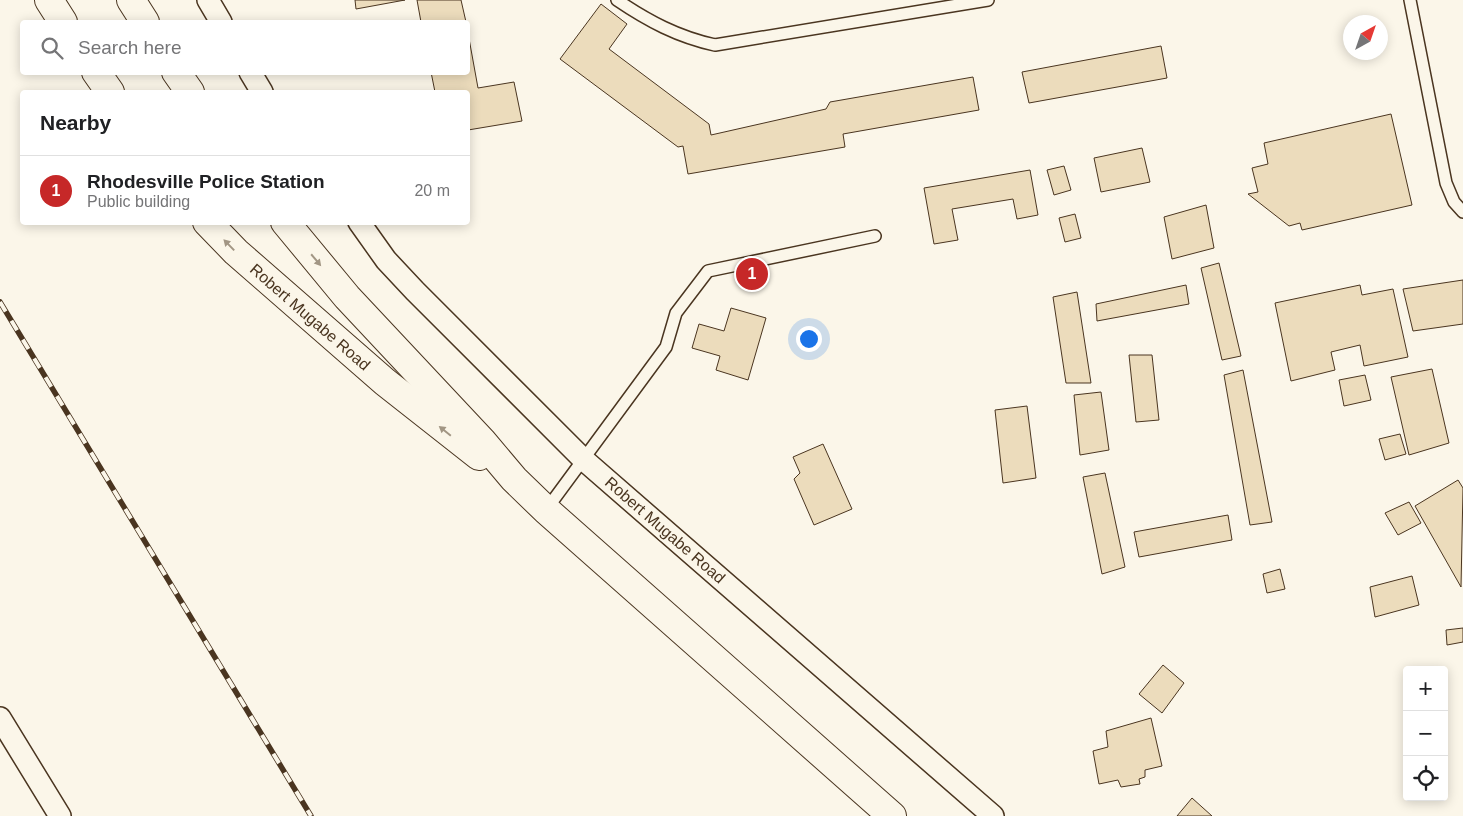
<!DOCTYPE html>
<html lang="en">
<head>
<meta charset="utf-8">
<style>
  :root { --surface:#fff; --page:#f6f6f6; --text:#202124; --muted:#757577; --line:#e0e0e0; --accent:#c62828 }
  body { margin:0; font-family:Helvetica,sans-serif; background:var(--page); color:var(--text) }
  .controls { position:absolute; right:15px; bottom:15px; display:grid; overflow:hidden; border-radius:5px; box-shadow:0 2px 12px #0003 }
  .controls button { width:45px; height:45px; display:grid; place-items:center; padding:0; border:0; border-bottom:1px solid var(--line); background:var(--surface); color:var(--text); font:25px sans-serif }
  .compass { position:absolute; left:1343px; top:15px; width:45px; height:45px; border-radius:50%; background:var(--surface); box-shadow:0 2px 12px #0003; rotate:40deg }
  .you { position:absolute; left:808px; top:338px; width:18px; height:18px; margin:-12px; border:4px solid #fff; border-radius:50%; background:#1a73e8; box-shadow:0 0 0 8px #1a73e833 }
  .badge { display:grid; place-items:center; width:32px; height:32px; border-radius:50%; background:var(--accent); color:#fff; font-size:16px; font-weight:700 }
  .pin { position:absolute; translate:-50% -50%; border:2px solid #fff; box-shadow:0 1px 5px #0006 }
  .list { margin:0; padding:0; list-style:none }
  h2 { display:flex; justify-content:space-between; align-items:center; height:65px; margin:0; padding:0 20px; font-size:21px }
  h2 small { font-size:16px; font-weight:400; color:var(--muted) }
  .list li { display:grid; grid-template-columns:32px 1fr auto; gap:15px; align-items:center; box-sizing:border-box; height:70px; padding:0 20px; border-top:1px solid var(--line) }
  .list b { display:block; font-size:19px; white-space:nowrap }
  .list p { margin:0; font-size:16px; white-space:nowrap; color:var(--muted) }
  .list em { font-size:16px; font-style:normal; color:var(--muted) }
  .icon { flex:none; width:28px; height:28px; fill:none; stroke:currentColor; stroke-width:2; stroke-linecap:round; stroke-linejoin:round }
  .map { position:relative; flex:none; width:1463px; height:816px; overflow:hidden }
  .search { position:absolute; background:var(--surface); box-shadow:0 2px 12px #0003; left:20px; top:20px; width:450px; height:55px; display:flex; align-items:center; gap:12px; box-sizing:border-box; padding:0 18px; border-radius:5px; color:var(--muted); font-size:19px }
  .panel { position:absolute; background:var(--surface); box-shadow:0 2px 12px #0003; left:20px; top:90px; width:450px; height:135px; border-radius:5px }
  .map>svg:first-child { display:block }
  .building { fill:#ecdcbc; stroke:#4a3520 }
  .lines { fill:none; stroke-linecap:round; stroke-linejoin:round }
  .service-casing { stroke:#4a3520; stroke-width:14 }
  .minor-casing { stroke:#4a3520; stroke-width:24 }
  .primary-casing { stroke:#4a3520; stroke-width:30 }
  .service { stroke:#fbf6e9; stroke-width:11 }
  .minor { stroke:#fbf6e9; stroke-width:21 }
  .primary { stroke:#fbf6e9; stroke-width:28 }
  .rail-casing { stroke:#4a3520; stroke-width:5.5 }
  .rail { stroke:#fbf6e9; stroke-width:4; stroke-dasharray:11; stroke-linecap:butt }
  .oneway { fill:#a29684 }
  .labels { text-anchor:middle; dominant-baseline:central; stroke-width:4; stroke-linejoin:round; paint-order:stroke }
  .street-label { font-size:16px; fill:#4a3520; stroke:#fbf6e9 }
</style>
</head>
<body>
<div class="map">
<svg width="1463" height="816" viewBox="0 0 1463 816">
  <rect width="100%" height="100%" fill="#fbf6e9"/>
  <g class="building">
    <polygon points="355,0 405,0 356,9"/>
    <polygon points="417,0 461,0 466,22 421,22"/>
    <polygon points="601,4 627,24 609,49 709,124 711,135 826,109 830,102 973,77 979,110 843,134 845,147 688,174 683,146 678,147 560,59"/>
    <polygon points="468,33 478,88 514,82 522,121 468,130 468,92 435,92 431,72 468,72"/>
    <polygon points="1161,46 1167,78 1029,103 1022,72"/>
    <polygon points="1391,114 1412,205 1302,230 1300,223 1289,226 1248,194 1258,192 1252,168 1268,164 1264,143"/>
    <polygon points="1142,148 1150,182 1101,192 1094,158"/>
    <polygon points="1064,166 1071,190 1054,195 1047,170"/>
    <polygon points="1030,170 1038,215 1017,219 1013,199 952,209 958,240 934,244 924,188"/>
    <polygon points="1206,205 1214,248 1172,259 1164,217"/>
    <polygon points="1075,214 1081,238 1065,242 1059,218"/>
    <polygon points="1219,263 1241,356 1222,360 1201,268"/>
    <polygon points="1463,280 1463,324 1413,331 1403,289"/>
    <polygon points="1186,285 1189,304 1097,321 1096,304"/>
    <polygon points="1360,285 1362,295 1393,289 1408,357 1364,366 1360,345 1331,352 1335,370 1291,381 1275,303"/>
    <polygon points="1077,292 1091,383 1066,383 1053,297"/>
    <polygon points="731,308 766,318 748,380 716,370 720,356 692,348 699,324 724,331"/>
    <polygon points="1129,355 1152,355 1159,420 1136,422"/>
    <polygon points="1432,369 1449,443 1409,455 1391,377"/>
    <polygon points="1243,370 1272,522 1250,525 1224,375"/>
    <polygon points="1365,375 1371,400 1344,406 1339,380"/>
    <polygon points="1101,392 1109,450 1080,455 1074,395"/>
    <polygon points="1027,406 1036,478 1003,483 995,410"/>
    <polygon points="1400,434 1406,454 1385,460 1379,439"/>
    <polygon points="823,444 852,509 814,525 794,479 800,473 793,457"/>
    <polygon points="1105,473 1125,567 1102,574 1083,477"/>
    <polygon points="1458,480 1463,488 1461,587 1415,506"/>
    <polygon points="1409,502 1421,523 1398,535 1385,513"/>
    <polygon points="1228,515 1232,540 1139,557 1134,532"/>
    <polygon points="1280,569 1285,589 1267,593 1263,574"/>
    <polygon points="1412,576 1419,605 1375,617 1370,587"/>
    <polygon points="1463,628 1463,642 1447,645 1446,630"/>
    <polygon points="1163,665 1184,683 1162,713 1139,694"/>
    <polygon points="1151,718 1162,766 1145,770 1145,777 1139,779 1140,784 1121,787 1118,780 1099,784 1093,751 1108,747 1106,731"/>
    <polygon points="1192,798 1212,816 1177,816"/>
  </g>
  <g class="lines">
    <defs>
      <g id="service">
        <path d="M617,0c31,21 61,37 98,45l273,-45"/>
        <polyline points="1410,0 1446,183 1454,202 1463,212"/>
        <polyline points="546,510 666,347 676,313 708,271 875,236"/>
      </g>
      <g id="minor">
        <polyline points="208,0 221,22"/>
        <polyline points="250,72 262,92"/>
        <polyline points="359,222 386,260 415,291 584,460 993,816"/>
        <polyline points="0,718 60,816"/>
      </g>
      <g id="primary">
        <polyline points="49,0 63,22"/>
        <polyline points="131,0 145,22"/>
        <polyline points="96,72 110,92"/>
        <polyline points="176,72 190,92"/>
        <polyline points="207,222 236,252 385,382 479,456"/>
        <polyline points="285,222 347,297 482,441 514,479 546,510 892,816"/>
      </g>
    </defs>
    <use href="#service" class="service-casing"/>
    <use href="#minor" class="minor-casing"/>
    <use href="#primary" class="primary-casing"/>
    <use href="#service" class="service"/>
    <use href="#minor" class="minor"/>
    <use href="#primary" class="primary"/>
    <defs>
      <polyline id="rail" points="0,302 311,816"/>
    </defs>
    <use href="#rail" class="rail-casing"/>
    <use href="#rail" class="rail"/>
  </g>
  <defs><path id="oneway-solid" d="M-6-.8H1V-3.2L6.5 0L1 3.2V.8H-6Z" transform="scale(1.25)"/></defs>
  <g class="oneway">
    <use href="#oneway-solid" transform="translate(229 245) rotate(-134)"/>
    <use href="#oneway-solid" transform="translate(316 260) rotate(50)"/>
    <use href="#oneway-solid" transform="translate(445 431) rotate(-141)"/>
  </g>
  <g class="labels">
    <g class="street-label">
      <text transform="translate(310 317) rotate(41)">Robert Mugabe Road</text>
      <text transform="translate(665 530) rotate(41)">Robert Mugabe Road</text>
    </g>
  </g>
</svg>
<div class="controls">
<button>+</button>
<button>−</button>
<button><svg class="icon" aria-label="locate" viewBox="0 0 24 24"><circle cx="12" cy="12" r="6"/><path d="M12 2v4M12 18v4M2 12h4M18 12h4"/></svg></button>
</div>
<svg class="compass" viewBox="-18 -18 36 36"><path d="M0-13l5 13h-10z" fill="#e53935"/><path d="M0 13l5-13h-10z" fill="#757577"/></svg>
<div class="you"></div>
<div class="pin badge" style="left:752px;top:274px">1</div>
<div class="search"><svg class="icon" aria-label="search" viewBox="0 0 24 24"><circle cx="10" cy="10" r="6"/><path d="M15 15l6 6"/></svg>Search here</div>
<section class="panel">
<h2>Nearby<small></small></h2>
<ul class="list">
<li><span class="badge">1</span><div><b>Rhodesville Police Station</b><p>Public building</p></div><em>20 m</em></li>
</ul>
</section>
</div>
</body>
</html>
